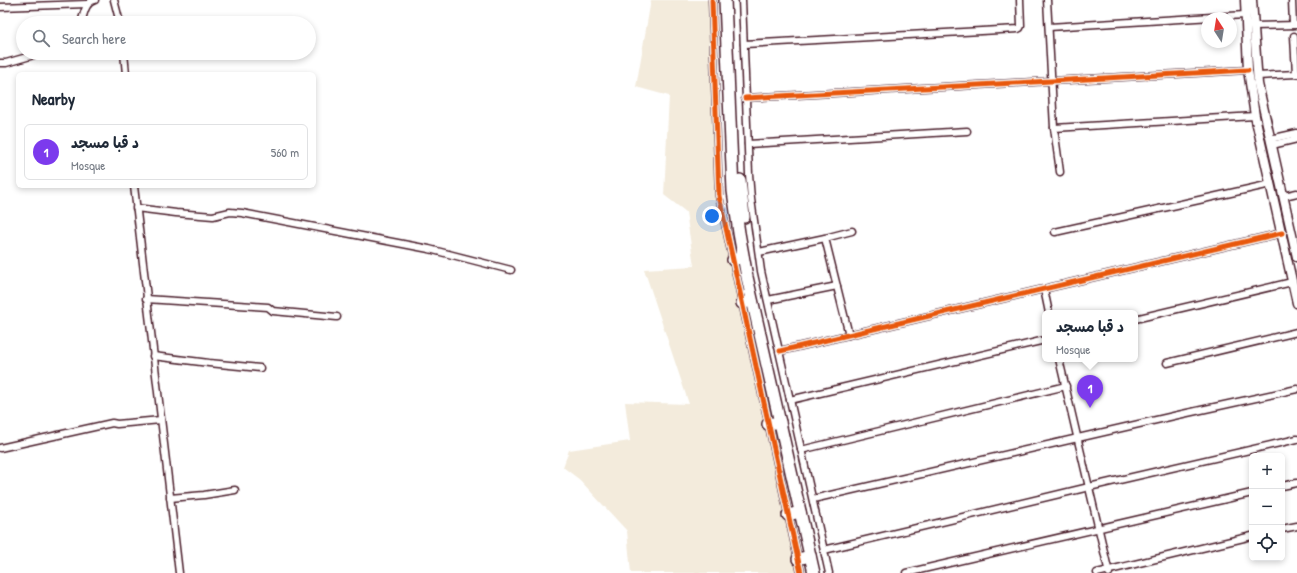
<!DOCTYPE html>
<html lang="en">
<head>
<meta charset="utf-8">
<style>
  :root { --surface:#fff; --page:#f6f6f7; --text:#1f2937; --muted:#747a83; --line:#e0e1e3; --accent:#7c3aed }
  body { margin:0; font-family:"Patrick Hand","Playpen Sans Arabic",sans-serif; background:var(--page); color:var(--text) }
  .controls { position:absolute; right:12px; bottom:12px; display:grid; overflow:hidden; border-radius:6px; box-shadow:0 2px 6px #0003 }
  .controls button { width:36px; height:36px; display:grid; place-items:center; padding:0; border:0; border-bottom:1px solid var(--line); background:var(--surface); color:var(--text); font:20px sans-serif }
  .compass { position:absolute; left:1201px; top:12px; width:36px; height:36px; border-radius:50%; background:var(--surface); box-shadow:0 2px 6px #0003; rotate:348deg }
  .you { position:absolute; left:712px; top:216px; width:14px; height:14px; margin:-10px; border:3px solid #fff; border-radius:50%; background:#1a73e8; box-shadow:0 0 0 6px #1a73e833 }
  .badge { display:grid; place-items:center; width:26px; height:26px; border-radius:50%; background:var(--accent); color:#fff; font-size:13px; font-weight:700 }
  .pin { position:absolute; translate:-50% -33px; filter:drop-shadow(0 1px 2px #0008) }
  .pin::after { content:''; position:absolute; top:21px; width:14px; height:12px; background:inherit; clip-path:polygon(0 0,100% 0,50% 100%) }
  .popup { position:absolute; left:1042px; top:310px; width:96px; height:52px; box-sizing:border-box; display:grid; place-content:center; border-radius:6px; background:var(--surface); filter:drop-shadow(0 1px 3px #0005); font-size:13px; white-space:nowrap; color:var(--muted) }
  .popup b { font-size:15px; color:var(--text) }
  .popup::after { content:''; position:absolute; left:50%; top:100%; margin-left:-8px; border:8px solid transparent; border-top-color:var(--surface) }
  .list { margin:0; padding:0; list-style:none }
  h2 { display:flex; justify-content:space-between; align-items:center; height:52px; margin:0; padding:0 16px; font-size:17px }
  h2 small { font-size:13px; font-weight:400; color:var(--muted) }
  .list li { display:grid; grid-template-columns:26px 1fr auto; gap:12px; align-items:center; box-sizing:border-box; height:56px; margin:0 8px 8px; padding:0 8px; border:1px solid var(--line); border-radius:6px }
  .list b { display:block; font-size:15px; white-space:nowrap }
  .list p { margin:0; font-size:13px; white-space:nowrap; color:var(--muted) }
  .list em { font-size:13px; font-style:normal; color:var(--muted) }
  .icon { flex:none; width:22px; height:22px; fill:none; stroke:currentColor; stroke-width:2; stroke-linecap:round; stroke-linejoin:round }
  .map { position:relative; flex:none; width:1297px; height:573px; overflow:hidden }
  .search { position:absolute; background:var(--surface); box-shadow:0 2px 6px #0003; left:16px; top:16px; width:300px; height:44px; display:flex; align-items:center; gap:10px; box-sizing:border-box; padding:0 14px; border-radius:22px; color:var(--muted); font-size:15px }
  .panel { position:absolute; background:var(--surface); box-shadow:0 2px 6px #0003; left:16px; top:72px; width:300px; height:116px; border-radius:6px }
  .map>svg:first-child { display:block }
  .built { fill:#f3ebdc }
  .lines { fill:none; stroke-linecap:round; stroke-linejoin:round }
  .street-casing { stroke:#4a1f2b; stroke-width:9 }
  .secondary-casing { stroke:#4a1f2b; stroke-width:11 }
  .highway-casing { stroke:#4a1f2b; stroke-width:14 }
  .street { stroke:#fff; stroke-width:6 }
  .secondary { stroke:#fff; stroke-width:8 }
  .highway { stroke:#fff; stroke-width:11 }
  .cycleway-casing { stroke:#fff; stroke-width:8 }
  .cycleway { stroke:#e8590c; stroke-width:5 }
</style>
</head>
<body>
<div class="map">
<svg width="1297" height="573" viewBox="0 0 1297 573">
  <rect width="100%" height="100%" fill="#fff"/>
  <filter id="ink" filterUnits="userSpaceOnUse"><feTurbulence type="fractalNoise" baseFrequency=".025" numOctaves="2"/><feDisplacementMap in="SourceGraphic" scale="8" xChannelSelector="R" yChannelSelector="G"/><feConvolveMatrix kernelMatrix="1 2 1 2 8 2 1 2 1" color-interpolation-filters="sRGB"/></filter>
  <g filter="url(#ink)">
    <polygon class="built" points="651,0 712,0 719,196 801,573 631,573 627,531 580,480 563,467 569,450 630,441 625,402 689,404 644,269 694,266 686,212 664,195 669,96 636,87"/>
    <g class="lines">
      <defs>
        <g id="street">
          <polyline points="114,0 120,23"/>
          <polyline points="712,0 719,196 801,573"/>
          <polyline points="742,0 749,174 751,199 761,271 829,573"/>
          <polyline points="1047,0 1054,128 1060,172"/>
          <polyline points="1292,0 1293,25"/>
          <polyline points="0,7 87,4"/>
          <path d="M81,23c3,-9 4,-21 14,-23"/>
          <polyline points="1253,26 1297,25"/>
          <polyline points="1049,27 1245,15"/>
          <polyline points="1294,36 1296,74"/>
          <polyline points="744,44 1018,29 1020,28 1021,26 1020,0"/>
          <polyline points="124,53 126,74"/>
          <polyline points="0,63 6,63 41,53"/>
          <polyline points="1257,76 1297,74"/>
          <polyline points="745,98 1248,70"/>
          <polyline points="1054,128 1255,116"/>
          <polyline points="1270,139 1297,133"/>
          <polyline points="748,144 967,131"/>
          <polyline points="1272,145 1297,139"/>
          <polyline points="134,186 179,573"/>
          <polyline points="1284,196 1297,193"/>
          <polyline points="136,208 176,213 213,216 230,212 242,213 429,249 511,270"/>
          <polyline points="1055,232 1271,184"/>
          <polyline points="825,238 849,335"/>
          <polyline points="759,252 825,238 852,231"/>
          <polyline points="1044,289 1049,313"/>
          <polyline points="146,299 268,307 273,311 337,317"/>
          <polyline points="768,300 837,286"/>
          <polyline points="1135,319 1292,282"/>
          <polyline points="780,351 1282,233"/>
          <polyline points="153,356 209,363 260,368"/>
          <polyline points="1059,359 1109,573"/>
          <polyline points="1167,363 1297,332"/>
          <polyline points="790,400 1045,340"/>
          <polyline points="0,448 112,423 117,424 161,420"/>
          <polyline points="801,450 1066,386"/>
          <polyline points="1282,486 1297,483"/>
          <polyline points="170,498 204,495 235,490"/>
          <polyline points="813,499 1178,415 1297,389"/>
          <polyline points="1282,529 1297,526"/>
          <polyline points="824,550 1089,487 1297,439"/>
          <polyline points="906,573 1252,493"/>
          <polyline points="1097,573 1252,536"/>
        </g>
        <g id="secondary">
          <polyline points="1245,0 1248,70 1255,116 1297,303"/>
          <polyline points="1252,0 1258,84 1297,257"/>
        </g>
        <g id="highway">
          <polyline points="725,0 733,191 739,233 747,277 814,573"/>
          <polyline points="740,180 744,217"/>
          <polyline points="733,260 743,257"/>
          <polyline points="742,303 752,301"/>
          <polyline points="768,424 780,422"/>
          <polyline points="788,515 800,512"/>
          <polyline points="798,559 810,556"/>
        </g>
      </defs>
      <use href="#street" class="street-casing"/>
      <use href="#secondary" class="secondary-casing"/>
      <use href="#highway" class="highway-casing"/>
      <use href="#street" class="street"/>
      <use href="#secondary" class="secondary"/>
      <use href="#highway" class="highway"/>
      <defs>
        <g id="cycleway">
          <polyline points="712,0 719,196 801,573"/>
          <polyline points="745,98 1248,70"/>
          <polyline points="780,351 1282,233"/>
        </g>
      </defs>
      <use href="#cycleway" class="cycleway-casing"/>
      <use href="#cycleway" class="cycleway"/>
    </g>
  </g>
</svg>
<div class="controls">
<button>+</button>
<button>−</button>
<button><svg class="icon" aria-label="locate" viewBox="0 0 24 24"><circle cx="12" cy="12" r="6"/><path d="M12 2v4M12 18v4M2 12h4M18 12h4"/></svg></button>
</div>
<svg class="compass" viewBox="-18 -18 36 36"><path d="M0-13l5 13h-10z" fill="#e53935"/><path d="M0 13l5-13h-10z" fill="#747a83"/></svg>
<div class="you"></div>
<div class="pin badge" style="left:1090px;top:408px">1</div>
<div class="popup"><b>د قبا مسجد</b>Mosque</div>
<div class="search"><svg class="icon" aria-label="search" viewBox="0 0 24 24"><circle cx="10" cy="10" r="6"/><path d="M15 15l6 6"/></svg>Search here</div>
<section class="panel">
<h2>Nearby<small></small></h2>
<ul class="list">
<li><span class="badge">1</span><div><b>د قبا مسجد</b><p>Mosque</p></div><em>560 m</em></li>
</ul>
</section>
</div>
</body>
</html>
